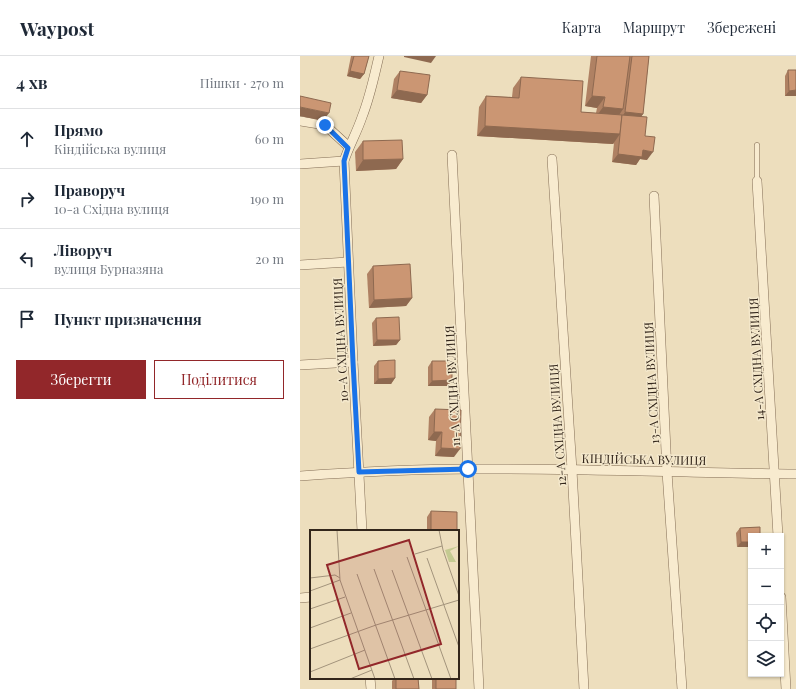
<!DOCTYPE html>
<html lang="uk">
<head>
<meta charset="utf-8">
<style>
  :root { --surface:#fff; --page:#f2f2f3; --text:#1f2937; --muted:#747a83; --line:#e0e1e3; --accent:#92272a }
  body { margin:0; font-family:"Playfair Display",serif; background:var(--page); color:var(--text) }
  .controls { position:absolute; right:12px; bottom:12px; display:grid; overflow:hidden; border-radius:0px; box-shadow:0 1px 3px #0004 }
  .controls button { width:36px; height:36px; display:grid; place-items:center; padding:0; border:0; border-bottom:1px solid var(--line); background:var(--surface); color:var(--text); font:20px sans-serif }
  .stop { position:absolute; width:12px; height:12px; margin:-9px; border:3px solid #1a73e8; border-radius:50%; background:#fff }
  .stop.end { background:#1a73e8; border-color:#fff; box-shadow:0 1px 4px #0008 }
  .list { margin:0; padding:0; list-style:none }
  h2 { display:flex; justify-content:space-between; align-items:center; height:52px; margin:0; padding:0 16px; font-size:17px }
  h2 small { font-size:13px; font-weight:400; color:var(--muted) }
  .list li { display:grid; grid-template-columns:26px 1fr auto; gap:12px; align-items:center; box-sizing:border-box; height:60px; padding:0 16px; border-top:1px solid var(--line) }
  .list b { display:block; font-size:15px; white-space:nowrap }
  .list p { margin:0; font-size:13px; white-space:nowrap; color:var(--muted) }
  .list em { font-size:13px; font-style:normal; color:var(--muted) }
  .actions { display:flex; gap:8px; padding:12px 16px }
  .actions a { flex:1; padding:9px 0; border:1px solid var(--accent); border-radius:0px; text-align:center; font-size:14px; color:var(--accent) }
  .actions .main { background:var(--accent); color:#fff }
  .icon { flex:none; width:22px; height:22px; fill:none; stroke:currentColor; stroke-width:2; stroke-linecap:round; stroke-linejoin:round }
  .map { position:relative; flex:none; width:496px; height:633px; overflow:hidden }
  header { display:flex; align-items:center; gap:24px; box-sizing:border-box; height:56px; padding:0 20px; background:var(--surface); border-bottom:1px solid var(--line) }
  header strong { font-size:19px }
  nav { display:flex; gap:22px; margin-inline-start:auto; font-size:14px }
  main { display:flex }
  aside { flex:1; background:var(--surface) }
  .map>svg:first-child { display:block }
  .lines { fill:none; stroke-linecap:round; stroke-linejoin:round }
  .lane-casing { stroke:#846e56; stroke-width:5.5 }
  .street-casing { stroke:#846e56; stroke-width:10 }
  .lane { stroke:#f8ebcf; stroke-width:4.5 }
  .street { stroke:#f8ebcf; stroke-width:9 }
  .wall { fill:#af8163 }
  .shaded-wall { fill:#8e6950 }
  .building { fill:#cb9673; stroke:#8e6950 }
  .route { stroke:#1a73e8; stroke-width:5 }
  .labels { text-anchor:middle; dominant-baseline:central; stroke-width:3; stroke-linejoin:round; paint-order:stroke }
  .street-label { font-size:12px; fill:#33261b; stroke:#f4e8cc }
  .inset-road { fill:none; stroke:#a3947c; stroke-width:1 }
  .view { fill:#92272a; fill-opacity:0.15; stroke:#92272a; stroke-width:2 }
  .inset-edge { fill:none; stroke:#33261b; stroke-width:2 }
</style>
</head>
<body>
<header>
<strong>Waypost</strong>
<nav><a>Карта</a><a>Маршрут</a><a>Збережені</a></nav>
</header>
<main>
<aside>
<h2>4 хв<small>Пішки · 270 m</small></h2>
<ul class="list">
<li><svg class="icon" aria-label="ahead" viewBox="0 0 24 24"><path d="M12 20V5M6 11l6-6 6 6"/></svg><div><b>Прямо</b><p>Кіндійська вулиця</p></div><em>60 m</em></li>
<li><svg class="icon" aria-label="right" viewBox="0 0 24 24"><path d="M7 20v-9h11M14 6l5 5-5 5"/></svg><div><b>Праворуч</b><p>10-а Східна вулиця</p></div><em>190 m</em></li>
<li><svg class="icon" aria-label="left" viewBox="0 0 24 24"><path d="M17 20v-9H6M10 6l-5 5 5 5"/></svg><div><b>Ліворуч</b><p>вулиця Бурназяна</p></div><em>20 m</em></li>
<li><svg class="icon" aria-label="arrive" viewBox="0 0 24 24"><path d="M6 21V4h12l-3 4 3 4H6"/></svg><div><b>Пункт призначення</b></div></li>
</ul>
<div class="actions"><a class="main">Зберегти</a><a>Поділитися</a></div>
</aside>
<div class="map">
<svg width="496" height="633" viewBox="0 0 496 633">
  <rect width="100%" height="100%" fill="#eddebd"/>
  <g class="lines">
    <defs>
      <polyline id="lane" points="457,89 457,125"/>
      <g id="street">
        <polyline points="0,65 25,69 49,91"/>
        <polyline points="152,99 179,633"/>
        <polyline points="252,103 272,414 284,633"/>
        <polyline points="0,108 44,105"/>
        <polyline points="457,125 478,480"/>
        <polyline points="354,140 367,416 382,633"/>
        <polyline points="0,209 48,206"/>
        <polyline points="0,309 53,306"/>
        <path d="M0,420c56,-4 113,-7 169,-7 109,-1 218,4 327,5"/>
        <path d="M62,475l-9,-169 -9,-201c5,-15 13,-29 18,-44 8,-20 12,-40 17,-61"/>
        <polyline points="481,541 486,633"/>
        <polyline points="0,542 11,541"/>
        <polyline points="70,622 71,633"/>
      </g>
    </defs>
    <use href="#lane" class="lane-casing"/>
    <use href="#street" class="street-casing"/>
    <use href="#lane" class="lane"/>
    <use href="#street" class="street"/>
  </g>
  <g class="wall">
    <polygon points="51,0 69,0 64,18 60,23 47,20"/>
    <polygon points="291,0 349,0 343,58 341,61 345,80 347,104 340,103 336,109 312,106 314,87 313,88 177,80 179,51 186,40 212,41 213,32 221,21 281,56 296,57 297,52 285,50"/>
    <polygon points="488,14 496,14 496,40 485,40 485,20"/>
    <polygon points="100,15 127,39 121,47 91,42 94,23"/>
    <polygon points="63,85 103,103 96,113 56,115 55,96"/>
    <polygon points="73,210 112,242 106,250 69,252 67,218"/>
    <polygon points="76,262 100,284 96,289 73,290 72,267"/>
    <polygon points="78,305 95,322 91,328 74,328 74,310"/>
    <polygon points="132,305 152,324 148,330 128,330 128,311"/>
    <polygon points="135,353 154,401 135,400 136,385 128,384 129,361"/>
    <polygon points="131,455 157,475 127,475 127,461"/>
    <polygon points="460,471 437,491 436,477 440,472"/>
    <polygon points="94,622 118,622 119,633 92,633 92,625"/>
    <rect x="132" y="622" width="24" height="11"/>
  </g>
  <g class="shaded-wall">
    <polygon points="104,0 136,0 131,7 104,1"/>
    <polygon points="50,15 64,18 60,23 47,20"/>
    <polygon points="97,34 127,39 121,47 91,42"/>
    <polygon points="496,34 496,40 485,40 489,35"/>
    <polygon points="292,40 305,41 297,52 285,50"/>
    <polygon points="0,51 29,57 23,65 0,60"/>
    <polygon points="303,51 323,53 316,64 296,61"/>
    <polygon points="325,56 343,58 335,69 322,61"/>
    <polygon points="185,70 320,78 313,88 177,80"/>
    <polygon points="343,94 353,96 347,104 340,103 336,109 312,106 318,98"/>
    <polygon points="103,103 96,113 56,115 63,104"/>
    <polygon points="112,242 106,250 69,252 74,244"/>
    <polygon points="77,284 100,284 96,289 73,290"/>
    <polygon points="95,322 91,328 74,328 78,323"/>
    <polygon points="152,324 148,330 128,330 132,325"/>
    <polygon points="134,376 142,376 136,385 128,384"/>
    <polygon points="141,392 160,393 154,401 135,400"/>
    <polygon points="441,486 451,486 451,491 437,491"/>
  </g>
  <g class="building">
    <polygon points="54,0 69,0 64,18 50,15"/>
    <polygon points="297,0 330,0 323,53 303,51 305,41 292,40"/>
    <polygon points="332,0 349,0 343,58 325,56"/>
    <polygon points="488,14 496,14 496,34 489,35"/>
    <polygon points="100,15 130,19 127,39 97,34"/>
    <polygon points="221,21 283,25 281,56 322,59 320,78 185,70 186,40 219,42"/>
    <polygon points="0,40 31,47 29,57 0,51"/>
    <polygon points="322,59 347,61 345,80 355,81 353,96 343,94 342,101 318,98 320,79 320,78"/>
    <polygon points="102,84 103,103 63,104 63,85"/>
    <polygon points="110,208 112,242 74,244 73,210"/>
    <polygon points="99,261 100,284 77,284 76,262"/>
    <polygon points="95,304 95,322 78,323 78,305"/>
    <polygon points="132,305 152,305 152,324 132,325"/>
    <polygon points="135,353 161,354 160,393 141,392 142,376 134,376"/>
    <polygon points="131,455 157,456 157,475 131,475"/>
    <polygon points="460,471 460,480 451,480 451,486 441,486 440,472"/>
    <polygon points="96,622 118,622 119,633 96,633"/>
    <rect x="136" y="622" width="20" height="11"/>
  </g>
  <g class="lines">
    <polyline class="route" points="25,69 48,92 44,105 53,306 59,416 168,413"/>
  </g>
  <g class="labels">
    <g class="street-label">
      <text transform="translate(40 284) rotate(-93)">10-А СХІДНА ВУЛИЦЯ</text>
      <text transform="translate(456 303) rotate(-93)">14-А СХІДНА ВУЛИЦЯ</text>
      <text transform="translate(351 327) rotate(-93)">13-А СХІДНА ВУЛИЦЯ</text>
      <text transform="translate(152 330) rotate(-93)">11-А СХІДНА ВУЛИЦЯ</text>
      <text transform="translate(257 369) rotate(-94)">12-А СХІДНА ВУЛИЦЯ</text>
      <text transform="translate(344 403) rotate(1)">КІНДІЙСЬКА ВУЛИЦЯ</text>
    </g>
  </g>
  <g transform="translate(10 474)">
    <rect width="149" height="149" fill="#eddebd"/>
    <path d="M149,16l-9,5 6,11h-7l-4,-12z" fill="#c4ca91"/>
    <path class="inset-road" d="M27,0l3,50 35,99M129,0l4,20 16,46M105,24l27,-8M97,27l44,122M117,28l32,89M64,39l40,110M82,40l40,109M47,44l38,105M0,48l25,-3 5,3M0,61l30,-11M0,79l35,-12M0,98l41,-15M0,119l66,-24 83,-25M0,142l55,-22M40,149l22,-9"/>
    <path class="view" d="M99,10l32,104 -82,25 -32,-104z"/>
    <rect width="149" height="149" class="inset-edge"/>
  </g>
</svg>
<div class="controls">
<button>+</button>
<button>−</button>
<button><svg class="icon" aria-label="locate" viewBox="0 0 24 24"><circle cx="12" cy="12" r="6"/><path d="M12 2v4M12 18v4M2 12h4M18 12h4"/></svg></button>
<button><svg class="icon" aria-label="layers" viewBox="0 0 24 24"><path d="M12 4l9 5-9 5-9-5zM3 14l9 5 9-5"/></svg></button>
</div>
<div class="stop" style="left:168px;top:413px"></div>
<div class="stop end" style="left:25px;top:69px"></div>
</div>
</main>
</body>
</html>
